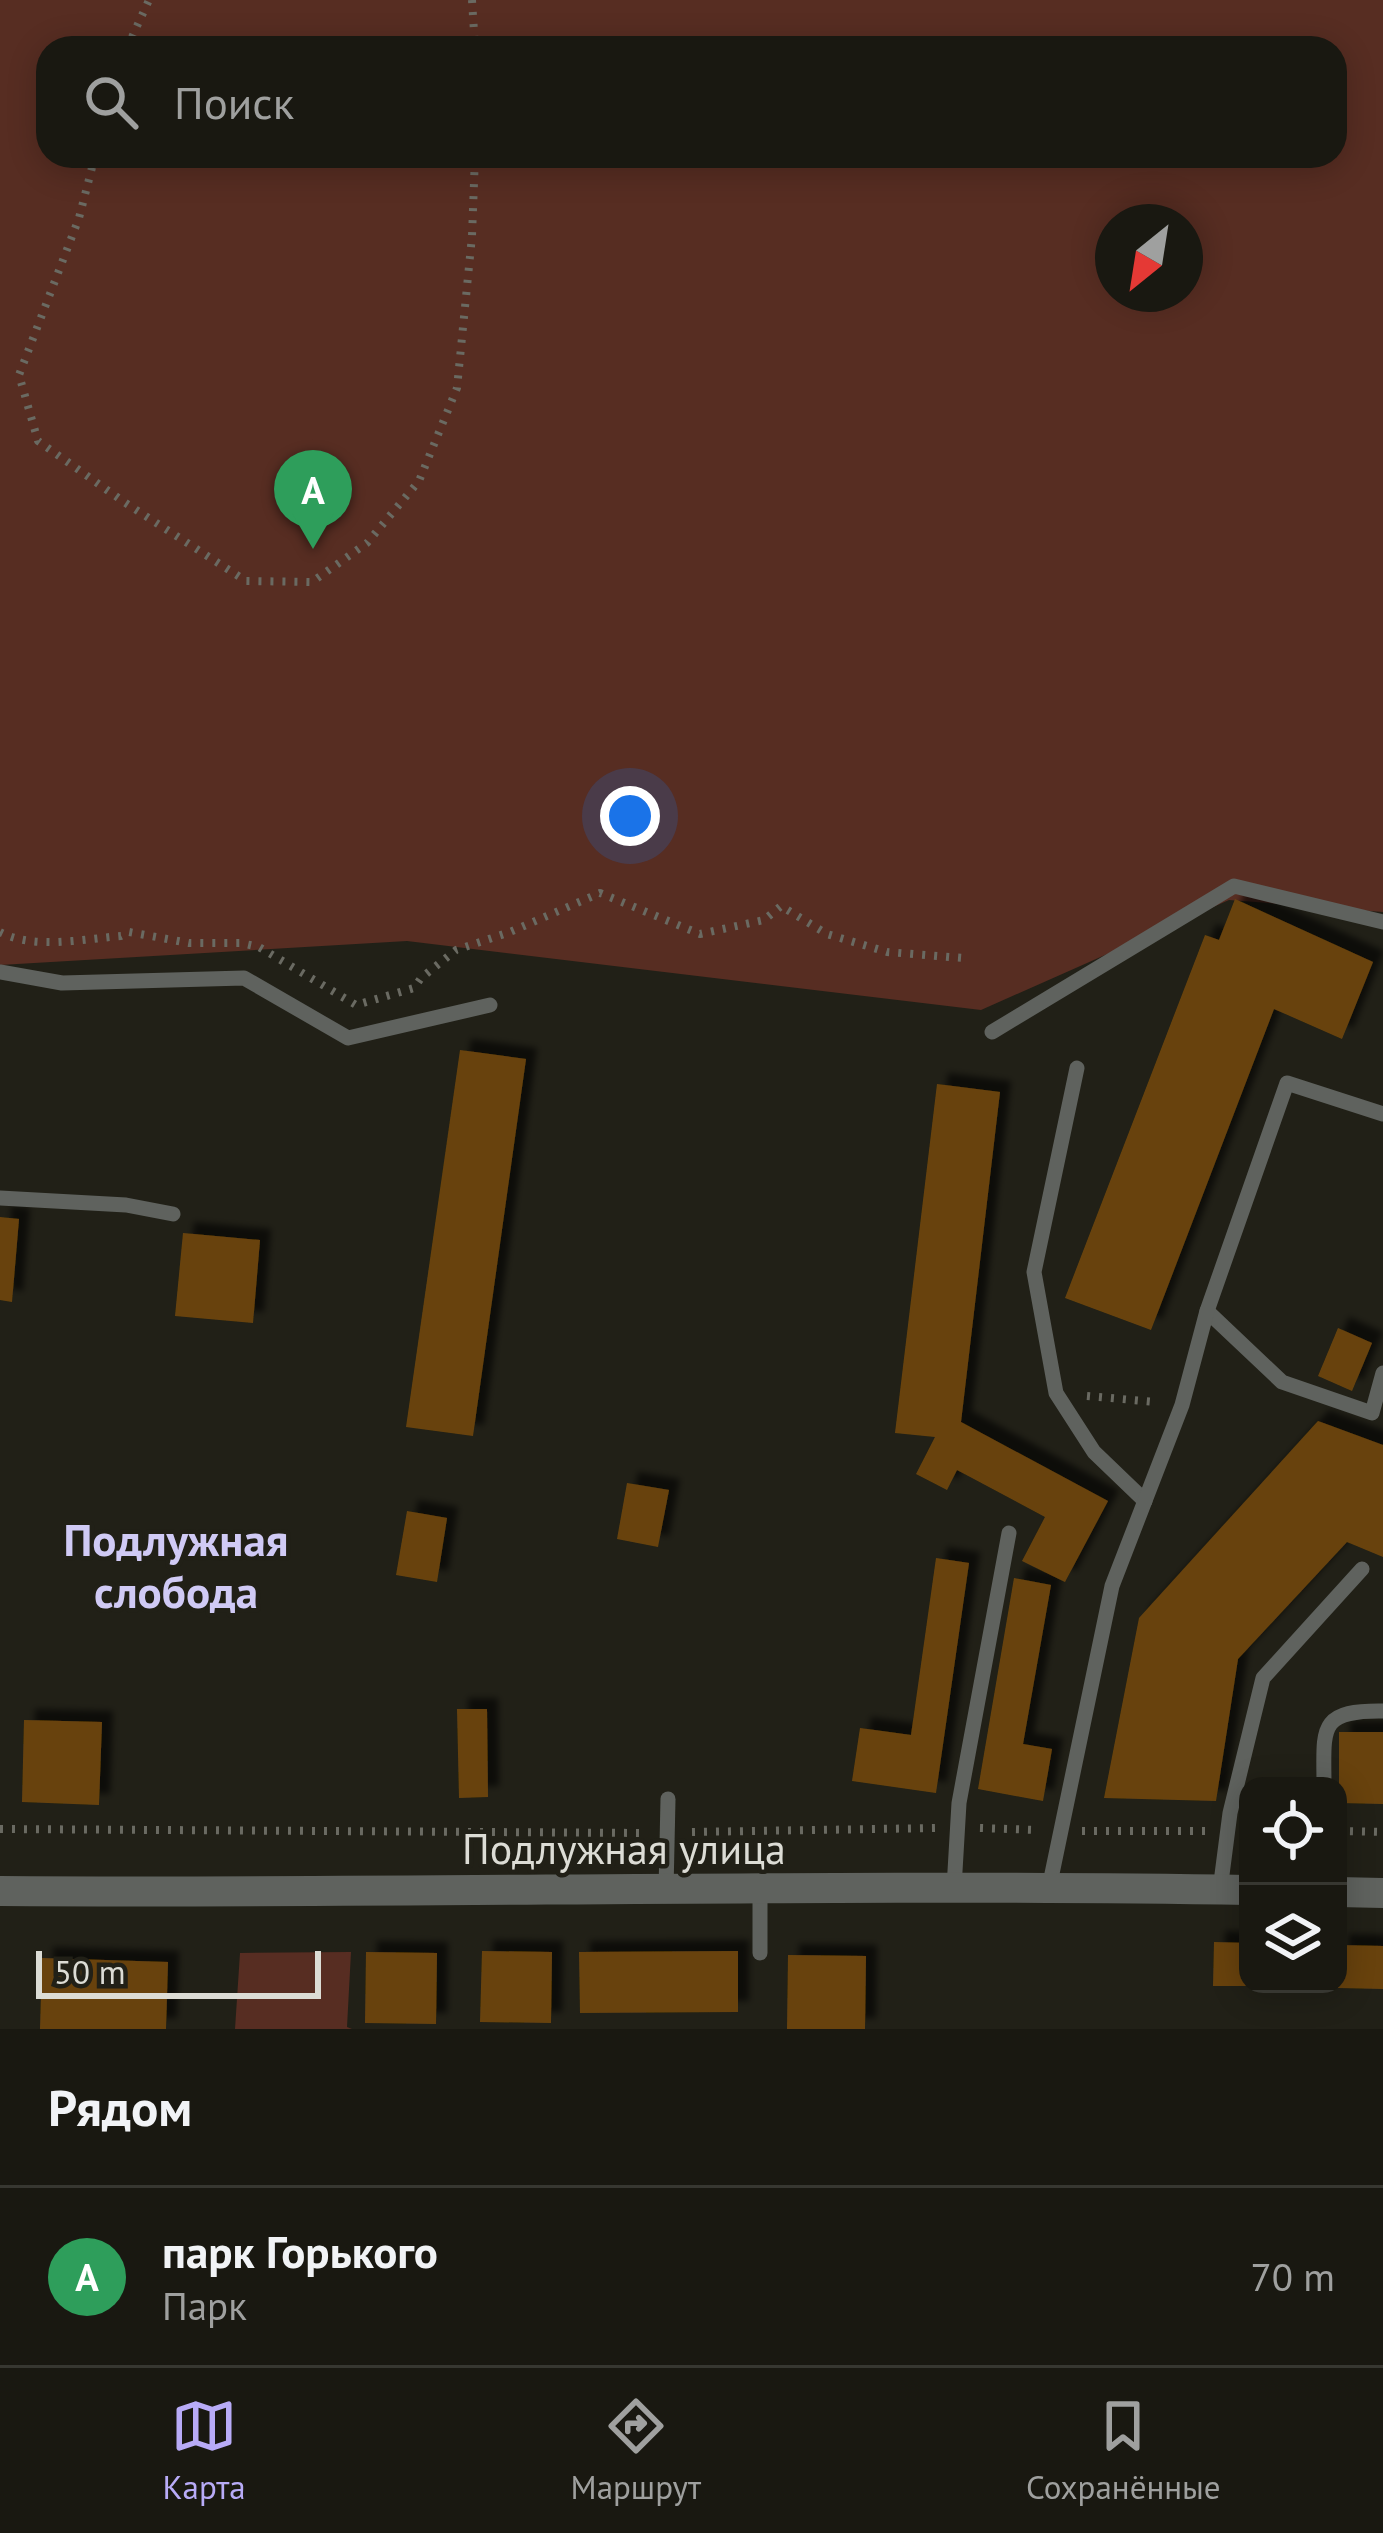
<!DOCTYPE html>
<html lang="ru">
<head>
<meta charset="utf-8">
<style>
  :root { --surface:#191811; --page:#26251f; --text:#f1f3f6; --muted:#9fa09f; --line:#373731; --accent:#b8abf7 }
  body { margin:0; font-family:"PT Sans",sans-serif; background:var(--page); color:var(--text) }
  .controls { position:absolute; right:36px; bottom:36px; display:grid; overflow:hidden; border-radius:24px; box-shadow:0 6px 30px #0003 }
  .controls button { width:108px; height:108px; display:grid; place-items:center; padding:0; border:0; border-bottom:3px solid var(--line); background:var(--surface); color:var(--text); font:60px sans-serif }
  .compass { position:absolute; left:1095px; top:204px; width:108px; height:108px; border-radius:50%; background:var(--surface); box-shadow:0 6px 30px #0003; rotate:210deg }
  .scale { position:absolute; left:36px; bottom:30px; width:285px; box-sizing:border-box; padding-left:12px; border:6px solid #dcdcd5; border-top:0; font-size:33px; line-height:42px; white-space:nowrap; color:#dcdcd5; -webkit-text-stroke:9px #212017; paint-order:stroke }
  .you { position:absolute; left:630px; top:816px; width:42px; height:42px; margin:-30px; border:9px solid #fff; border-radius:50%; background:#1a73e8; box-shadow:0 0 0 18px #1a73e833 }
  .badge { display:grid; place-items:center; width:78px; height:78px; border-radius:50%; background:var(--accent); color:#fff; font-size:39px; font-weight:700 }
  .pin { position:absolute; translate:-50% -99px; filter:drop-shadow(0 3px 6px #0008) }
  .pin::after { content:''; position:absolute; top:63px; width:42px; height:36px; background:inherit; clip-path:polygon(0 0,100% 0,50% 100%) }
  .list { margin:0; padding:0; list-style:none }
  h2 { display:flex; justify-content:space-between; align-items:center; height:156px; margin:0; padding:0 48px; font-size:51px }
  h2 small { font-size:39px; font-weight:400; color:var(--muted) }
  .list li { display:grid; grid-template-columns:78px 1fr auto; gap:36px; align-items:center; box-sizing:border-box; height:180px; padding:0 48px; border-top:3px solid var(--line) }
  .list b { display:block; font-size:45px; white-space:nowrap }
  .list p { margin:0; font-size:39px; white-space:nowrap; color:var(--muted) }
  .list em { font-size:39px; font-style:normal; color:var(--muted) }
  .icon { flex:none; width:66px; height:66px; fill:none; stroke:currentColor; stroke-width:2; stroke-linecap:round; stroke-linejoin:round }
  .map { position:relative; flex:none; width:1383px; height:2029px; overflow:hidden }
  .search { position:absolute; background:var(--surface); box-shadow:0 6px 30px #0003; left:36px; right:36px; top:36px; height:132px; display:flex; align-items:center; gap:30px; box-sizing:border-box; padding:0 42px; border-radius:36px; color:var(--muted); font-size:45px }
  .sheet { height:336px; background:var(--surface) }
  nav { display:flex; justify-content:space-around; align-items:center; box-sizing:border-box; height:168px; border-top:3px solid var(--line); background:var(--surface); font-size:33px; color:var(--muted) }
  nav a { display:grid; justify-items:center; gap:6px }
  nav .on { color:var(--accent) }
  .map>svg:first-child { display:block }
  .green { fill:#572d22; fill-rule:evenodd }
  .building { fill:#68430c; filter:url(#shadow) }
  .lines { fill:none; stroke-linecap:round; stroke-linejoin:round }
  .path { stroke:#6a6a62; stroke-width:8; stroke-dasharray:3 9; stroke-linecap:butt }
  .service { stroke:#5f625e; stroke-width:15 }
  .tertiary { stroke:#5f625e; stroke-width:30 }
  .labels { text-anchor:middle; dominant-baseline:central; stroke-width:9; stroke-linejoin:round; paint-order:stroke }
  .street-label { font-size:42px; fill:#dcdcd5; stroke:#212017 }
  .neighbourhood-label { font-size:45px; font-weight:bold; fill:#d0caf5; stroke:#212017 }
</style>
</head>
<body>
<div class="map">
<svg width="1383" height="2029" viewBox="0 0 1383 2029">
  <defs>
    <filter id="shadow"><feDropShadow dx="11" dy="-11" stdDeviation="3" flood-color="#0009"/></filter>
  </defs>
  <rect width="100%" height="100%" fill="#212017"/>
  <g class="green">
    <path d="M0,0h1383v912l-154,-12 -248,110 -574,-69 -407,24zM48,48h1287v108h-1287zM1113,222h72v72h-72z"/>
    <polygon points="351,1952 347,2027 352,2029 235,2029 240,1953"/>
  </g>
  <g class="building">
    <polygon points="1235,899 1373,962 1342,1039 1274,1009 1151,1330 1065,1298 1205,935 1219,940"/>
    <polygon points="460,1050 526,1059 473,1436 406,1427"/>
    <polygon points="937,1084 1000,1092 961,1422 1108,1501 1065,1582 1022,1561 1045,1517 957,1470 947,1490 916,1474 935,1437 895,1433"/>
    <polygon points="0,1217 19,1219 12,1302 0,1300"/>
    <polygon points="183,1233 260,1240 253,1323 175,1316"/>
    <polygon points="1338,1328 1372,1343 1352,1391 1318,1376"/>
    <polygon points="1318,1421 1383,1445 1383,1557 1347,1542 1238,1659 1216,1801 1104,1798 1139,1618"/>
    <polygon points="627,1483 669,1490 658,1547 617,1539"/>
    <polygon points="407,1511 447,1518 437,1582 396,1575"/>
    <polygon points="936,1558 969,1563 936,1793 852,1781 860,1728 911,1735"/>
    <polygon points="1014,1578 1051,1585 1023,1744 1052,1749 1043,1801 978,1789"/>
    <polygon points="457,1709 487,1709 488,1797 459,1798"/>
    <polygon points="24,1720 102,1722 99,1805 22,1802"/>
    <polygon points="1339,1732 1383,1732 1383,1804 1339,1803"/>
    <polygon points="1214,1942 1248,1943 1248,1986 1213,1986"/>
    <polygon points="1338,1945 1383,1946 1383,1989 1338,1988"/>
    <polygon points="482,1951 552,1952 551,2023 480,2022"/>
    <polygon points="738,1951 738,2012 580,2013 579,1952"/>
    <polygon points="366,1952 437,1953 436,2024 365,2023"/>
    <polygon points="788,1955 866,1956 865,2029 787,2029"/>
    <polygon points="42,1958 168,1962 166,2029 40,2029"/>
  </g>
  <g class="lines">
    <g class="path">
      <polyline points="472,0 475,48"/>
      <polyline points="127,48 149,0"/>
      <polyline points="95,156 79,218 19,375 38,441 124,502 246,581 312,582 367,543 419,481 457,388 472,236 475,156"/>
      <path d="M0,932c34,18 83,7 121,4l8,-4 60,11h52l18,4 97,58 58,-17 7,-10 35,-28 54,-18 90,-39 100,41 64,-14 17,-14 46,28 60,18 76,6"/>
      <polyline points="1087,1396 1156,1402"/>
      <polyline points="980,1828 1037,1830"/>
      <polyline points="0,1829 647,1833"/>
      <polyline points="1082,1831 1205,1831"/>
      <polyline points="1338,1831 1383,1832"/>
      <polyline points="692,1832 935,1828"/>
    </g>
    <g class="service">
      <polyline points="0,972 62,983 244,978 348,1038 490,1005"/>
      <polyline points="992,1032 1234,886 1383,922"/>
      <polyline points="1077,1068 1034,1272 1056,1393 1094,1452 1145,1501"/>
      <polyline points="0,1198 126,1205 173,1214"/>
      <polyline points="1207,1311 1282,1382 1372,1413 1383,1373"/>
      <path d="M1324,1786c0,-57 -7,-76 59,-75"/>
      <polyline points="954,1888 959,1803 1009,1533"/>
      <polyline points="1049,1888 1112,1586 1182,1405 1207,1311 1287,1083 1383,1114"/>
      <polyline points="666,1890 668,1799"/>
      <polyline points="1220,1890 1230,1813 1263,1678 1362,1569"/>
      <polyline points="760,1953 760,1889"/>
    </g>
    <g class="tertiary">
      <path d="M0,1891c416,3 832,-8 1248,-1"/>
      <polyline points="1338,1892 1383,1893"/>
    </g>
  </g>
  <g class="labels">
    <g class="street-label">
      <text x="624" y="1848">Подлужная улица</text>
    </g>
    <g class="neighbourhood-label">
      <text x="176" y="1539">Подлужная<tspan x="176" dy="52">слобода</tspan></text>
    </g>
  </g>
</svg>
<div class="controls">
<button><svg class="icon" aria-label="locate" viewBox="0 0 24 24"><circle cx="12" cy="12" r="6"/><path d="M12 2v4M12 18v4M2 12h4M18 12h4"/></svg></button>
<button><svg class="icon" aria-label="layers" viewBox="0 0 24 24"><path d="M12 4l9 5-9 5-9-5zM3 14l9 5 9-5"/></svg></button>
</div>
<svg class="compass" viewBox="-18 -18 36 36"><path d="M0-13l5 13h-10z" fill="#e53935"/><path d="M0 13l5-13h-10z" fill="#9fa09f"/></svg>
<div class="scale">50 m</div>
<div class="you"></div>
<div class="pin badge" style="left:313px;top:549px;background:#2e9e5b">A</div>
<div class="search"><svg class="icon" aria-label="search" viewBox="0 0 24 24"><circle cx="10" cy="10" r="6"/><path d="M15 15l6 6"/></svg>Поиск</div>
</div>
<section class="sheet">
<h2>Рядом<small></small></h2>
<ul class="list">
<li><span class="badge" style="background:#2e9e5b">A</span><div><b>парк Горького</b><p>Парк</p></div><em>70 m</em></li>
</ul>
</section>
<nav>
<a class="on"><svg class="icon" aria-label="map" viewBox="0 0 24 24"><path d="M3 6l6-2 6 2 6-2v14l-6 2-6-2-6 2zM9 4v14M15 6v14"/></svg>Карта</a>
<a><svg class="icon" aria-label="directions" viewBox="0 0 24 24"><path d="M12 3l9 9-9 9-9-9zM9 14v-3h6M13 9l2 2-2 2"/></svg>Маршрут</a>
<a><svg class="icon" aria-label="saved" viewBox="0 0 24 24"><path d="M7 4h10v16l-5-4-5 4z"/></svg>Сохранённые</a>
</nav>
</body>
</html>
